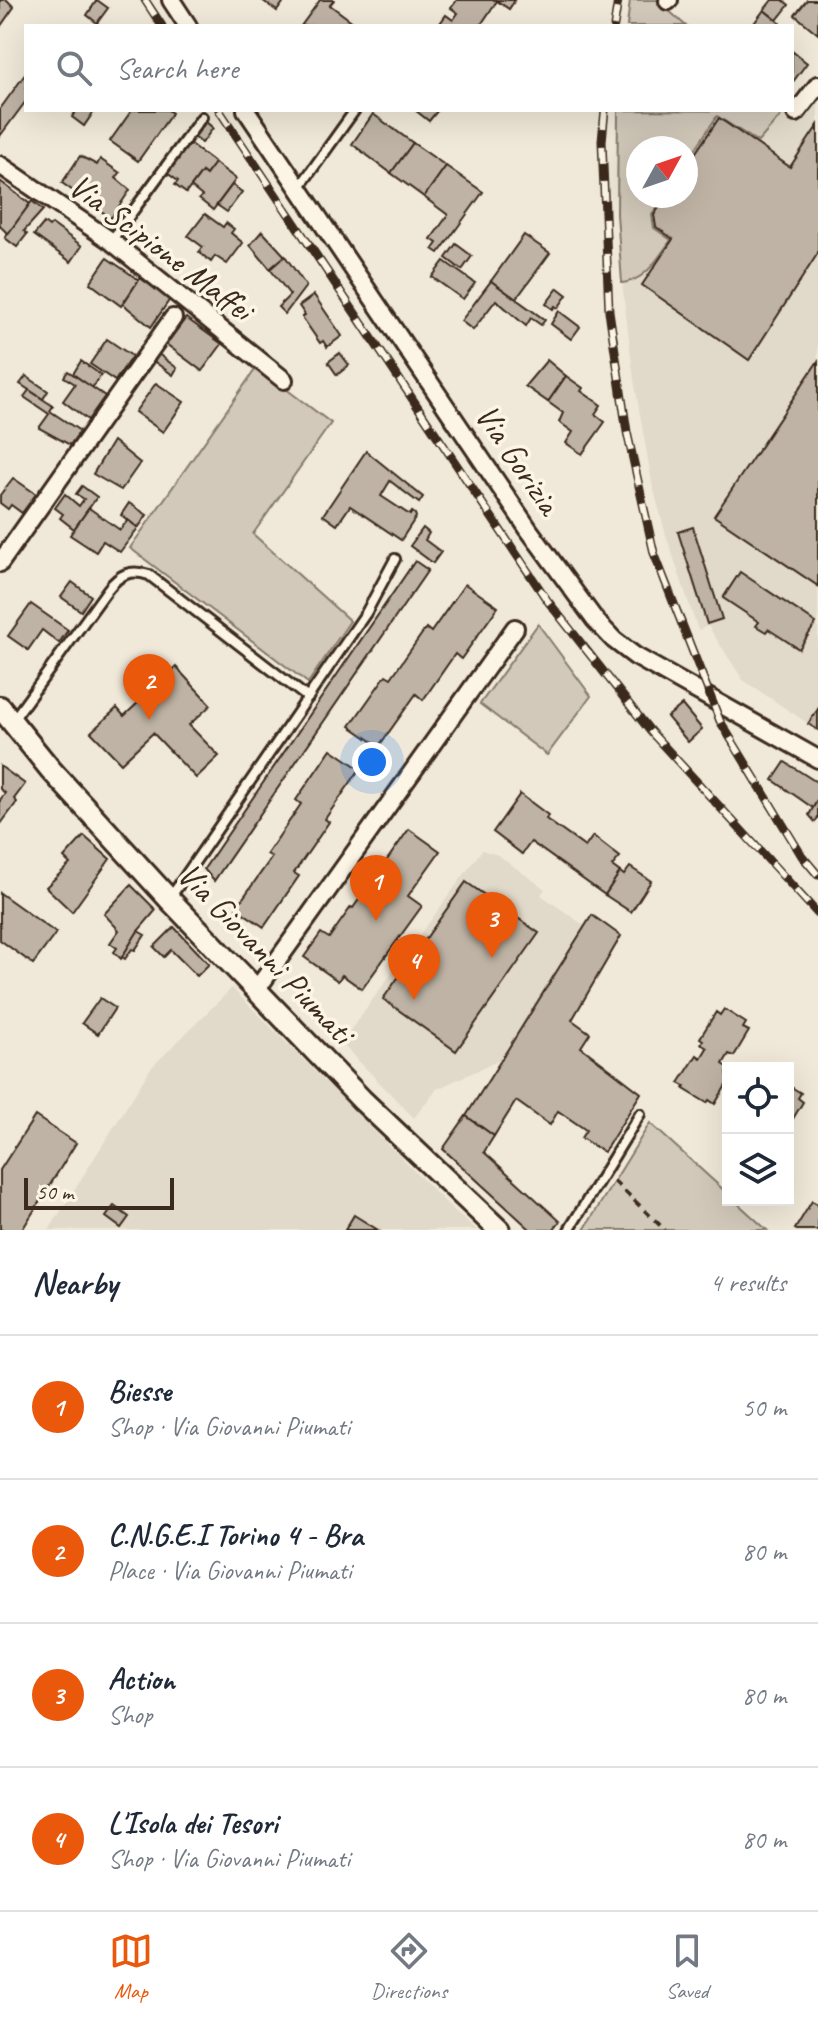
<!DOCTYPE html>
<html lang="en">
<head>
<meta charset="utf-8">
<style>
  :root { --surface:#fff; --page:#f6f6f7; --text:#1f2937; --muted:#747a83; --line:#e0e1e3; --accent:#ea580c }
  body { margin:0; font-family:Caveat,sans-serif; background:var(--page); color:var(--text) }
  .controls { position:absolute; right:24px; bottom:24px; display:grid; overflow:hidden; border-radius:0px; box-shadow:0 8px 32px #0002 }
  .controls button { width:72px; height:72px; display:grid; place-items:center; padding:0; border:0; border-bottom:2px solid var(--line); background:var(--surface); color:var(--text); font:40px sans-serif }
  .compass { position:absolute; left:626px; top:136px; width:72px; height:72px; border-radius:50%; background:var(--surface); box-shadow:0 8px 32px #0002; rotate:50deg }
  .scale { position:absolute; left:24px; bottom:20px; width:150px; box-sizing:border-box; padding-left:8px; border:4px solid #3b2a1e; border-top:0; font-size:22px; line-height:28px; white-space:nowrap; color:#3b2a1e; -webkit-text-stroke:6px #fcf5e5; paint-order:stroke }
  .you { position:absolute; left:372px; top:762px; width:28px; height:28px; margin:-20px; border:6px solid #fff; border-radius:50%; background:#1a73e8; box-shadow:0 0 0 12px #1a73e833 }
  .badge { display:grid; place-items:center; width:52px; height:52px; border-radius:50%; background:var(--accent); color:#fff; font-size:26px; font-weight:700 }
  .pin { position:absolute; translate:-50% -66px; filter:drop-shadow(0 2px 4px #0008) }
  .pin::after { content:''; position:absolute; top:42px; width:28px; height:24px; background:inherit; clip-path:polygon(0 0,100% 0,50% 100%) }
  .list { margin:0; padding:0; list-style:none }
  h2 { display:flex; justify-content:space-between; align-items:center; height:104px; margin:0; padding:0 32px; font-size:34px }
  h2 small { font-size:26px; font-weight:400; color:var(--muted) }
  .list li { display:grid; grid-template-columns:52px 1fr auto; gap:24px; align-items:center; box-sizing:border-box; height:144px; padding:0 32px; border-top:2px solid var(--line) }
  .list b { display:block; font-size:30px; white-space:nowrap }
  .list p { margin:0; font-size:26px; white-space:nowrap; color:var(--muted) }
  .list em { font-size:26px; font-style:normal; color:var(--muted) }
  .icon { flex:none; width:44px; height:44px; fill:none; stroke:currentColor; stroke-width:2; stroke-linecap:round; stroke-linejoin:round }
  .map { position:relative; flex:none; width:818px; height:1230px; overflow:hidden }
  .search { position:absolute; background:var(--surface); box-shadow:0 8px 32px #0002; left:24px; right:24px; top:24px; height:88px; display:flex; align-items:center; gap:20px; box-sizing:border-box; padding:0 28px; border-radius:0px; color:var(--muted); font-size:30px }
  .sheet { height:680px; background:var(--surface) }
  nav { display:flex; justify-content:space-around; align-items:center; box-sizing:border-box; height:112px; border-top:2px solid var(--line); background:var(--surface); font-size:22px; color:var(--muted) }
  nav a { display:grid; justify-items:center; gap:4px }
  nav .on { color:var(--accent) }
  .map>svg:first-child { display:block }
  .built { fill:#e1d9c9; fill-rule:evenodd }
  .green { fill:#d2c9ba; stroke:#867a6c; stroke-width:2 }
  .building { fill:#beb3a4; stroke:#3b2a1e; stroke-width:2 }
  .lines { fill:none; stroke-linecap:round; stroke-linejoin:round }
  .service-casing { stroke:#3b2a1e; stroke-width:14 }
  .minor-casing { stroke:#3b2a1e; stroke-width:22 }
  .tertiary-casing { stroke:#3b2a1e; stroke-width:26 }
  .path { stroke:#3b2a1e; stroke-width:4; stroke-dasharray:8 6; stroke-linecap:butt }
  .service { stroke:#fcf5e5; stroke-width:8 }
  .minor { stroke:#fcf5e5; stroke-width:16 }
  .tertiary { stroke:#fcf5e5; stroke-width:20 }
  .rail-casing { stroke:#3b2a1e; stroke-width:9 }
  .rail { stroke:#fcf5e5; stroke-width:6; stroke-dasharray:18; stroke-linecap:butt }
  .labels { text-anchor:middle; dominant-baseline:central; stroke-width:7; stroke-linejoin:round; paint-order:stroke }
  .street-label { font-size:34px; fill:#3b2a1e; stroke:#fcf5e5 }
</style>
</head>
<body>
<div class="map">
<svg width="818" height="1230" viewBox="0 0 818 1230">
  <rect width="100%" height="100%" fill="#f0e9d9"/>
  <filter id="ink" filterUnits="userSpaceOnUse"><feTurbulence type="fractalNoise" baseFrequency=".0125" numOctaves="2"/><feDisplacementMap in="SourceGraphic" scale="16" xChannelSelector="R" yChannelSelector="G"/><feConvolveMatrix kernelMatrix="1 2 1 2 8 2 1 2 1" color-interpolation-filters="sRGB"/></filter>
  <g filter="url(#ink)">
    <g class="built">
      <path d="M818,99v631l-75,-50 -35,-54 -10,4 -32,-95 -14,-52 -18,-103 -13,-106 -4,-147 1,-17h167l14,12zM638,148h48v48h-48z"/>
      <polygon points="482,850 498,855 545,889 541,895 585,926 502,1059 437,1089 414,1118 341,1043"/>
      <polygon points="232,988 449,1206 477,1230 49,1230 151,1068"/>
    </g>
    <g class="green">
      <polygon points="630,0 657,0 686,26 627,26"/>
      <path d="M618,110l167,1 -27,31 -41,-26 -31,47v-15h-48v48h27l-13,19 2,13 17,12c-14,19 -24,40 -49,43l-5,-69z"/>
      <polygon points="257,367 331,423 253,534 350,621 308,683 130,548"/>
      <polygon points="538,624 591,696 547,755 480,704"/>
      <polygon points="650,1123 728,1194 728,1200 734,1200 767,1230 584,1230"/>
    </g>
    <g class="building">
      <polygon points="0,0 7,0 14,7 0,27"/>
      <polygon points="97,0 108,8 97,23 87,15"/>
      <polygon points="262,0 285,0 277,11"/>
      <polygon points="320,0 334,0 330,5 357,25 301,26"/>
      <polygon points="457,0 515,0 509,9 497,1 480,26 438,26 446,15 453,20 458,13 451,8"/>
      <polygon points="772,0 783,0 789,5 777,20 764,10"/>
      <polygon points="807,0 818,0 818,34 795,15"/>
      <polygon points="764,10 780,23 778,26 752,26"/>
      <polygon points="792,51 807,63 792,83"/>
      <polygon points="26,73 26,101 0,136 0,109"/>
      <polygon points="77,110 95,110 84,126 72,117"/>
      <polygon points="132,110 168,110 172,113 138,161 110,141"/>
      <polygon points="415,110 438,110 429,121"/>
      <polygon points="373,114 413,143 391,173 352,144"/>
      <polygon points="719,118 790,167 818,125 818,253 749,360 642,285 673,239 656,227 654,215 667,196 686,196 686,167"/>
      <polygon points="205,121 213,128 202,143 194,137"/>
      <polygon points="189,143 215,163 206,175 202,172 186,193 175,185 178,181 167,173"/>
      <polygon points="413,143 446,166 424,197 391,173"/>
      <polygon points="80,156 97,165 100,159 120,173 116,178 130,190 111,218 62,183"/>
      <polygon points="215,163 236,179 213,210 199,199 202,196 191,187 202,172 206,175"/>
      <polygon points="446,166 483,192 439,253 433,249 437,243 431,239 448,215 424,197"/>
      <polygon points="0,181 30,204 8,234 0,226"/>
      <polygon points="232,185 242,192 227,212 217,205"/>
      <polygon points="32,201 43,210 24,231 27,234 17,247 5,238"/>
      <polygon points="205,214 223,227 226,223 234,229 231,233 243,243 227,264 215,256 211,262 199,252 203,247 188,236"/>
      <polygon points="44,223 49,227 52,224 82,246 71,262 34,235"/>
      <polygon points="262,231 285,256 270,269 250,245"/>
      <polygon points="524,235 550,253 516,299 491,281"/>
      <polygon points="456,244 472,256 462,270 446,258"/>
      <polygon points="285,256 306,286 285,314 278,307 290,295 270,269"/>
      <polygon points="107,258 139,280 121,306 90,283"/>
      <polygon points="444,261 475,283 463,299 432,277"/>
      <polygon points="140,278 170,299 151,327 123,304"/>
      <polygon points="491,281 545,320 541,325 531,318 526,326 496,300 473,330 461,321"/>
      <polygon points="558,288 567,295 558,308 555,306 553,309 546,304"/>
      <polygon points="314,295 342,336 327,347 323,341 320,343 302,317 305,315 299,306"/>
      <polygon points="559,311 580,327 571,339 551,324"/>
      <polygon points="186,318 222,344 202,371 166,344"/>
      <polygon points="107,339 132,356 115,381 90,364"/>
      <polygon points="157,353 177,368 173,375 152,360"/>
      <polygon points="340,353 349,365 337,375 328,362"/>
      <polygon points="547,360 566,376 548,402 525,386"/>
      <polygon points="81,361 101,375 92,388 73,374"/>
      <polygon points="818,361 818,586 714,516"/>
      <polygon points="68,371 105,396 88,420 63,401 75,384 64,377"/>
      <polygon points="26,376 48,391 43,399 20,384"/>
      <polygon points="566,376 583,388 581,391 601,405 595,414 605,422 582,454 566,443 573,432 559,422 563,413 548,402"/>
      <polygon points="156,383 184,402 163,432 135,412"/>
      <polygon points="29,390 53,406 50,411 80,431 70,445 39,428 49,414 24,397"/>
      <polygon points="113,441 140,463 121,490 93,474"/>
      <polygon points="366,451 423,497 419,503 390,481 381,496 410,515 412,512 415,514 416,517 401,540 350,506 337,525 323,515"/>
      <polygon points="13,478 36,494 22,513 11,505 8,509 0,503 0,495"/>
      <polygon points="82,486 97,497 74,529 60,518 63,514 55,508 65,494 79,506 84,499 76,494"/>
      <polygon points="129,503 147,515 138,528 121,515"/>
      <polygon points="89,508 120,530 128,520 138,528 120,552 103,541 96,552 70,535"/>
      <polygon points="693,527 722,619 707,624 678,532"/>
      <polygon points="423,528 429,533 425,540 441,552 433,563 410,546"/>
      <polygon points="415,561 428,570 214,881 204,869"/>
      <polygon points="740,572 816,623 799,649 768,629 766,632 756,626 759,622 723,598"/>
      <polygon points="72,582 91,596 81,611 61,597"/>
      <polygon points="465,584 498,607 461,659 455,654 423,700 416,694 379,746 350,726 386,675 391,678 426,628 431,632"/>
      <polygon points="31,604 68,630 59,643 42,630 28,650 8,636"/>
      <polygon points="157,661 163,668 151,680 145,674"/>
      <polygon points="176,667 211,705 189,725 219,756 196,778 153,733 121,763 91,732 117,708 124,716"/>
      <polygon points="682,705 702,729 688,742 667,717"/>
      <polygon points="818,709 818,730 808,724"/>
      <polygon points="331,749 360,769 325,819 329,822 294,873 299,876 264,927 236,908 272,857 267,854 301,804 296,800"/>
      <polygon points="785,762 818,783 818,799 813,808 773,780"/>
      <polygon points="0,766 25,784 14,799 17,802 0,825 0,800 5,793 0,789"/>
      <polygon points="520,794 548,815 546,819 585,847 593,836 620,857 612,866 620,872 605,895 531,842 522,854 493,832"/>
      <polygon points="818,799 818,818 815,822 809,815"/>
      <polygon points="409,829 440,851 408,896 422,906 362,989 342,975 338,981 304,957 321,933 329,938 351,907 353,908"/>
      <polygon points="84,836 110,859 72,912 46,887 70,864 64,858"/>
      <polygon points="630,867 651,881 631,912 605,895 620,872 624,875"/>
      <polygon points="466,882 539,933 456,1051 383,999"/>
      <polygon points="131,885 156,910 138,931 121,959 114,952 117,948 110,943 119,930 104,914"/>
      <polygon points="0,893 56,933 33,964 0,940"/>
      <polygon points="592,915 621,936 572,1020 590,1033 581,1047 641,1093 604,1152 581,1138 586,1130 558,1111 550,1125 516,1101 494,1136 466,1116"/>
      <polygon points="174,927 209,964 197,976 171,950 164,957 154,947"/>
      <polygon points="138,931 145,935 135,950 132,949 125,959 122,957"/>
      <polygon points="100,998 115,1008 98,1034 82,1023"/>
      <polygon points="724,1009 746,1023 743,1028 749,1031 734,1056 729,1054 723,1064 729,1068 727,1072 728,1082 715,1104 709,1100 707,1103 684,1089 685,1086 679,1083 697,1055 701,1058 707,1048 701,1044 703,1040 700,1038 716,1012 720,1015"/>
      <polygon points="788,1085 801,1093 798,1098 803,1102 788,1127"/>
      <polygon points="35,1116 76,1143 22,1230 0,1230 0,1170"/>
      <polygon points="466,1116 494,1136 484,1152 560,1221 553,1230 531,1230 443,1149"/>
      <polygon points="812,1201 817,1204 818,1202 818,1230 797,1230 795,1229"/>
      <polygon points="114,1206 129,1217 121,1228 106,1217"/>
      <polygon points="354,1215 378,1230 345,1230"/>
    </g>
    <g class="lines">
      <defs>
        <g id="service">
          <polyline points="299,188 355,110"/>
          <polyline points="111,241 202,117"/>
          <path d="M13,720l95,-131c12,-15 22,-20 41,-14l159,123"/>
          <polyline points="170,898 366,613 395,559"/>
          <polyline points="569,1230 640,1114"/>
        </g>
        <g id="minor">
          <polyline points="171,0 188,26"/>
          <polyline points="668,1 669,0"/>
          <polyline points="246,110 529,530 595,620 614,640 635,656 818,759"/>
          <polyline points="796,113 818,85"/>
          <polyline points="0,165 111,241 284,380"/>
          <polyline points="0,563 173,318"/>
          <polyline points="257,989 515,628"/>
        </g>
        <polyline id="tertiary" points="0,707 51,770 169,899 362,1100 499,1230"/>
      </defs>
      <use href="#service" class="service-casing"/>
      <use href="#minor" class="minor-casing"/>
      <use href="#tertiary" class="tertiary-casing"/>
      <polyline class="path" points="614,1181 665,1230"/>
      <use href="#service" class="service"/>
      <use href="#minor" class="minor"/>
      <use href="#tertiary" class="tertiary"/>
      <defs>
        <g id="rail">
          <polyline points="145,0 162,26"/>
          <polyline points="614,26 618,0"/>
          <polyline points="219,110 547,600 651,732 818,914"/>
          <polyline points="605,110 602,141 609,311 627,432 654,553 720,721 802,856 818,875"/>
        </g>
      </defs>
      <use href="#rail" class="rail-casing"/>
      <use href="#rail" class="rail"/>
    </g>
  </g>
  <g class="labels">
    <g class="street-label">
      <text transform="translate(161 247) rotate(37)">Via Scipione Maffei</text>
      <text transform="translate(518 459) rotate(56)">Via Gorizia</text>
      <text transform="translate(266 953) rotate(46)">Via Giovanni Piumati</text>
    </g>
  </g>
</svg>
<div class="controls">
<button><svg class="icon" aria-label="locate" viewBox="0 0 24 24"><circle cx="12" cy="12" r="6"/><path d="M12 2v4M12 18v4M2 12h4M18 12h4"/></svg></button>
<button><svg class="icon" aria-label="layers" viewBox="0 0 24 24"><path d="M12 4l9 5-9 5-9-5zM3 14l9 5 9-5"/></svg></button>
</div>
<svg class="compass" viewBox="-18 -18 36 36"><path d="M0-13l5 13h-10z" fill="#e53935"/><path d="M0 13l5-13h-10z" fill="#747a83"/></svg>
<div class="scale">50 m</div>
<div class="you"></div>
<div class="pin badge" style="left:376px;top:921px">1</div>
<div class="pin badge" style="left:149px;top:720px">2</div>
<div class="pin badge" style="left:492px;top:958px">3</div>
<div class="pin badge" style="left:414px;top:1000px">4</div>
<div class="search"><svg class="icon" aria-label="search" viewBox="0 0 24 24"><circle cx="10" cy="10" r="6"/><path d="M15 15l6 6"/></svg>Search here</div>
</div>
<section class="sheet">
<h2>Nearby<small>4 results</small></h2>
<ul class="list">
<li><span class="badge">1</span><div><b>Biesse</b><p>Shop · Via Giovanni Piumati</p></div><em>50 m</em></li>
<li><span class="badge">2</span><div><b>C.N.G.E.I Torino 4 - Bra</b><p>Place · Via Giovanni Piumati</p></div><em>80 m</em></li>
<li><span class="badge">3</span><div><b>Action</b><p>Shop</p></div><em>80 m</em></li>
<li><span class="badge">4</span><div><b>L'Isola dei Tesori</b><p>Shop · Via Giovanni Piumati</p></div><em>80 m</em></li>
</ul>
</section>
<nav>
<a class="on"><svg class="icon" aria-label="map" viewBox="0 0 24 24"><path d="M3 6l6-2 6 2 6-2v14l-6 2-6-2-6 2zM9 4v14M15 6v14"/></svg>Map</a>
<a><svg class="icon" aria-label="directions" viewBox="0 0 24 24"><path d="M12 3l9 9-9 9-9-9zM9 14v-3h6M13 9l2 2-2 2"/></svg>Directions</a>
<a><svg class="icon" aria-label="saved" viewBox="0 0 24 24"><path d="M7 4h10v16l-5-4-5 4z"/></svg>Saved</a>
</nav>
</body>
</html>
